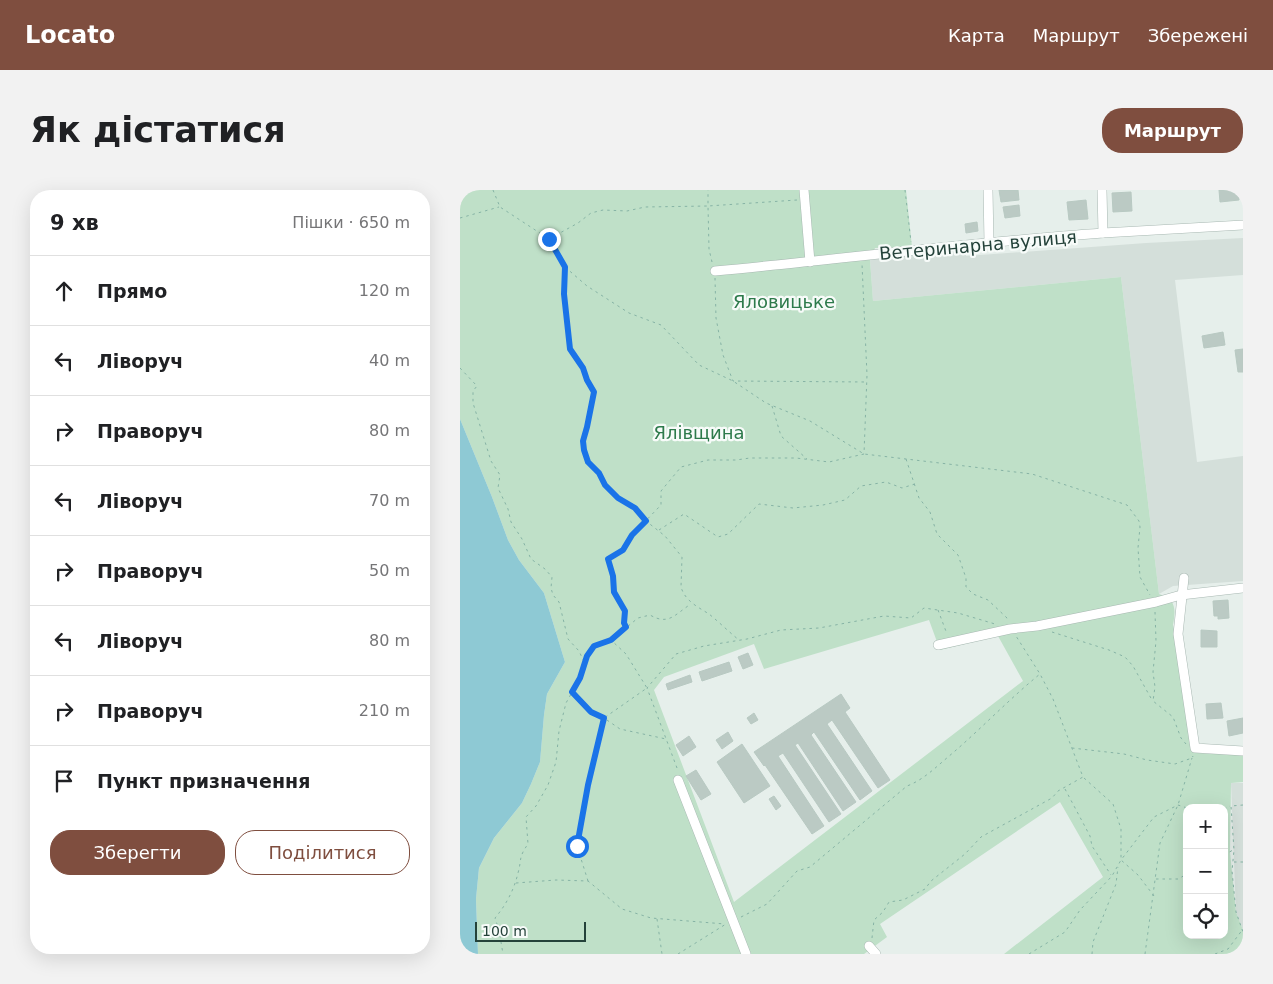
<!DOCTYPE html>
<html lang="uk">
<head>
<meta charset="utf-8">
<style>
  :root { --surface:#fff; --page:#f2f2f2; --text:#202124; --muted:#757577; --line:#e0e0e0; --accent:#7f4e3f }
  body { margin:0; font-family:"DejaVu Sans",sans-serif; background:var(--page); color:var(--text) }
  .controls { position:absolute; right:15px; bottom:15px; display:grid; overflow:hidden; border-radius:10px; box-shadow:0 5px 20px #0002 }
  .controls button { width:45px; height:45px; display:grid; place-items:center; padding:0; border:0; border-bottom:1px solid var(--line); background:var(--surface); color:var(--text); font:25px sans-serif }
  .scale { position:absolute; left:15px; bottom:12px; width:111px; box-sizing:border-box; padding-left:5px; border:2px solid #24423a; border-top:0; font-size:14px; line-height:18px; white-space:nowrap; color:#24423a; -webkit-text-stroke:4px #f7fbf9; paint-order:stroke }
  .stop { position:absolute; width:15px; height:15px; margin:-11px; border:4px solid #1a73e8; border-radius:50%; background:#fff }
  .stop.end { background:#1a73e8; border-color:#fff; box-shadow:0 1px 5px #0008 }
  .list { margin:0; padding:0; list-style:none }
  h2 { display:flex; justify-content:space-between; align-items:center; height:65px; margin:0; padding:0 20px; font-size:21px }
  h2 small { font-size:16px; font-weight:400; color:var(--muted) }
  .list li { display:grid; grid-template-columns:32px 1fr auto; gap:15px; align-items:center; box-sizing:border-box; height:70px; padding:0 20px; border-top:1px solid var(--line) }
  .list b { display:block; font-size:19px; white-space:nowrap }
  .list em { font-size:16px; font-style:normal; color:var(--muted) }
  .actions { display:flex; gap:10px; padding:15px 20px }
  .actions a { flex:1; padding:11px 0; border:1px solid var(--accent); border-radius:20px; text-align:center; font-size:18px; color:var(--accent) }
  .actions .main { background:var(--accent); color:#fff }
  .icon { flex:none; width:28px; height:28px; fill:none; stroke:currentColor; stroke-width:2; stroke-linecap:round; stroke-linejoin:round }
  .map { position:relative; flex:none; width:783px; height:764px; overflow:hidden; border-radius:20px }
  header { display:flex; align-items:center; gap:30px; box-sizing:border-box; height:70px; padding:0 25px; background:var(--accent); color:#fff }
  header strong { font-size:24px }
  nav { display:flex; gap:28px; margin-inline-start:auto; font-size:18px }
  .intro { display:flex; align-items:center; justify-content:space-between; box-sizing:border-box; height:120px; padding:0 30px }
  h1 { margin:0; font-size:35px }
  .button { padding:12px 22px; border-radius:20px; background:var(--accent); color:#fff; font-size:18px; font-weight:700 }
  main { display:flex; gap:30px; padding:0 30px }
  aside { flex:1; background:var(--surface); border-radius:20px; box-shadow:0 5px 20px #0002 }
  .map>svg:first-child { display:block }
  .built { fill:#d4dfda }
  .green { fill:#bfe0c8; fill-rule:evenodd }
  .water { fill:#8ec9d4 }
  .building { fill:#bbcac4; stroke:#b8c9c2 }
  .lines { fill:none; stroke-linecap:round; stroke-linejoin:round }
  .minor-casing { stroke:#a8b8b2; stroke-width:10 }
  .path { stroke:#86b3a5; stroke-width:1; stroke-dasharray:2.5 4; stroke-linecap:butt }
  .minor { stroke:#fff; stroke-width:9 }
  .route { stroke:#1a73e8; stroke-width:6 }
  .labels { text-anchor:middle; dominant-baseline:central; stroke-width:4.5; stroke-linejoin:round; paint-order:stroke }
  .street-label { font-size:18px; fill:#24423a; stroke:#f7fbf9 }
  .park-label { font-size:18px; fill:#2d7a4b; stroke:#f7fbf9 }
</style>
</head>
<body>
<header>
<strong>Locato</strong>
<nav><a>Карта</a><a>Маршрут</a><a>Збережені</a></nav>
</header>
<div class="intro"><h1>Як дістатися</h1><a class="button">Маршрут</a></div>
<main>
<aside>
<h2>9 хв<small>Пішки · 650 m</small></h2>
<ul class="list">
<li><svg class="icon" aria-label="ahead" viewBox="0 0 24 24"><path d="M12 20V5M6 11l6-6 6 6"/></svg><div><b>Прямо</b></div><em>120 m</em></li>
<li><svg class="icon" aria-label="left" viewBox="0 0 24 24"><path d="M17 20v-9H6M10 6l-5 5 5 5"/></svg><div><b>Ліворуч</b></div><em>40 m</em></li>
<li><svg class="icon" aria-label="right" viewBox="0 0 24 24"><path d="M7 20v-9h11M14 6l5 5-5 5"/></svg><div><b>Праворуч</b></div><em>80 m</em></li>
<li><svg class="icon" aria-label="left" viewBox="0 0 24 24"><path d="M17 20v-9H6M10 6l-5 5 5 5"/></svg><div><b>Ліворуч</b></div><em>70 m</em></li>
<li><svg class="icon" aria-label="right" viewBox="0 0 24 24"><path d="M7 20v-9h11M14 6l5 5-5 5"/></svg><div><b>Праворуч</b></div><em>50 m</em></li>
<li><svg class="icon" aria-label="left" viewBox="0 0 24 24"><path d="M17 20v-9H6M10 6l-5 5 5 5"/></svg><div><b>Ліворуч</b></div><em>80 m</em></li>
<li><svg class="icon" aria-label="right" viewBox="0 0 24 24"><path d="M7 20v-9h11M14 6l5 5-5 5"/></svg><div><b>Праворуч</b></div><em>210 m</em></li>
<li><svg class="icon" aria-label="arrive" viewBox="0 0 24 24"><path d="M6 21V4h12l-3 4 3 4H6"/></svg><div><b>Пункт призначення</b></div></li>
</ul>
<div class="actions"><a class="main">Зберегти</a><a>Поділитися</a></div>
</aside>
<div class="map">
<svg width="783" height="764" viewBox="0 0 783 764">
  <rect width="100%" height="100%" fill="#e6efeb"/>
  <g class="built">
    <polygon points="783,48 783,85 715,90 737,272 783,266 783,391 713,396 699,404 661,87 413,111 410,70 505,59 506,66 686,53"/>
    <polygon points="771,593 783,593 783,740 776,722"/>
  </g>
  <path class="green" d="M0,0h446l6,57 -37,1 -5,12 3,41 248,-24 38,317c17,5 17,15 14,31l25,128 45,2v27l-12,1 -1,69 6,60 7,18v24h-239l99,-77 -43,-75 -180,122 7,13 -23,17h-386l-2,-55 3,-31 15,-30 28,-35 9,-19 9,-22 4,-47 3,-21 18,-32 -21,-69 -25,-33 -11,-20 -16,-43 -32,-78zM469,430l11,30 58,-14 25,45 -289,221 -80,-212 10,-13 90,-33 10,25zM727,618h37v127h-37z"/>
  <polygon class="water" points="0,229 32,307 48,350 59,370 84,403 105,472 87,504 84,525 80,572 71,594 62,613 34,648 19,678 16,709 18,764 0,764"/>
  <g class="building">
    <polygon points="539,0 558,0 559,10 541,12"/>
    <polygon points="759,0 779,0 779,10 760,12"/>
    <polygon points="671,2 672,21 653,22 652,3"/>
    <polygon points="626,10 628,29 609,30 607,12"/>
    <polygon points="559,15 560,26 545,28 543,17"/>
    <polygon points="517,32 518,41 506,43 505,34"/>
    <polygon points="763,142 765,155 744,158 742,146"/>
    <polygon points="783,159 783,182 778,182 775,160"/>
    <polygon points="768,410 769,428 758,429 758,426 754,426 753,411"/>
    <polygon points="741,440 757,441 757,457 741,457"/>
    <polygon points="288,463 293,475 283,479 278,467"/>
    <polygon points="269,472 272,481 242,491 239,482"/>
    <polygon points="230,485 232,492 208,500 206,494"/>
    <polygon points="381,504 390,518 385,522 430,590 418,598 372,530 367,534 412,601 400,610 354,542 351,545 396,612 383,621 338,553 335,555 381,624 369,632 323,563 318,566 364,636 352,644 305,575 304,576 294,562"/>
    <polygon points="761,513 763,528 747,529 746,514"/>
    <polygon points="294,523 298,530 291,534 287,528"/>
    <polygon points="783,528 783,543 769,546 767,531"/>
    <polygon points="268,542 273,551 262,559 256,550"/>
    <polygon points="229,546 236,557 223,566 216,555"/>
    <polygon points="282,554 310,596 284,613 257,572"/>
    <polygon points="236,580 251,604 241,610 226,586"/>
    <polygon points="314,606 321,616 316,620 309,609"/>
  </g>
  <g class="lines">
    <defs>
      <g id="minor">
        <polyline points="344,0 350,72"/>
        <polyline points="528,0 529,53"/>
        <polyline points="642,0 643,43"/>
        <path d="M255,81c129,-12 258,-29 388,-38 47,-3 93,-5 140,-8"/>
        <polyline points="724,388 718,444 735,558 783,561"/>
        <polyline points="478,455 550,439 577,436 696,412 721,405 783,398"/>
        <polyline points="218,590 286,764"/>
        <polyline points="409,756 416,764"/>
      </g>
    </defs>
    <use href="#minor" class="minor-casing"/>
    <g class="path">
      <polyline points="33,0 40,17 89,49 118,33 131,23 143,20 167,21 185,17 248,16 248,0"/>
      <polyline points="445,0 451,52"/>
      <polyline points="0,28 39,17"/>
      <polyline points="89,49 105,77 127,96 169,123 201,135 239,175 273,191 306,213 350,231 404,264 572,284 667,315 679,331 680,337 678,358 680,387 690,405"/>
      <polyline points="252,72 249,59 248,16 337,10"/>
      <path d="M105,78l-1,26 6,55 13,19 4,12 7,12 -11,49 1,9 4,12 11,11 6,12 13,13 17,10 11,13 19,15 17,21 -1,30c4,14 17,20 28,27 10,8 20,18 30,26"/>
      <polyline points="255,88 256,128 263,165 273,191 406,192"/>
      <path d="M0,178l17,18 -4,5v12l18,58 9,14 -2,13 10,21 3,13 11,17 9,20 14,10 7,8 -1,11 2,7 6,7 9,37 11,12 6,13 -5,14 -14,25 -7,28 -3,31 -8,23 -12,21 -10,11 2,27c-10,14 -6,15 -10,29 -4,17 -12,32 -23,45l4,12 4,24"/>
      <polyline points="312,216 321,246 347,269"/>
      <polyline points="446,269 459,308 470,322 477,344 498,365 506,388 506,397 513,404 528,410 547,428 548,432"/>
      <polyline points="199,340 224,324 258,347 268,344 299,314 333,318 363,315 385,310 401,296 426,292 442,298 455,294"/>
      <polyline points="478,420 487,444"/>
      <polyline points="695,422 696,451 693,482 695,497 693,511 713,527 721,548 726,554"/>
      <polyline points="166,437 164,433 165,421 154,402 153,385 148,369 163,360 172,345 201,315 201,301 221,277 248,270 276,270 290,268 336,268 369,272 404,264 407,185 402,74"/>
      <polyline points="592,442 649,460 665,467 673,476 692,510"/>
      <path d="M125,472l9,-16 17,-6 27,-22 12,-3c19,11 25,-1 41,-11"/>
      <polyline points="112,502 131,522 144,528 160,539 206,549"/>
      <polyline points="612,558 664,564 687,570 715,574 732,568 733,566"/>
      <polyline points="217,578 187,498 216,464 244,456 287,449 321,440 359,438 424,426 451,428 464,418 498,423 535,434"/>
      <polyline points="605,599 630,646 632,656 651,685"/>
      <polyline points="783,615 771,616 774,660 772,681 776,722 783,742"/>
      <polyline points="764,619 770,616"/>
      <polyline points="764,665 773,660"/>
      <polyline points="774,672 783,672"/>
      <polyline points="696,689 718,689 727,684"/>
      <polyline points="128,691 117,656 129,595 144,528 187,498 166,464 151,450"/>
      <polyline points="56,693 96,690 128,691 162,719 191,728 265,734"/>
      <polyline points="694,706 678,685 661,670 694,627 718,615 727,618"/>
      <path d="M281,727l26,-13 30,-33 13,-4 97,-81c16,-6 28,-18 41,-29 31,-26 60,-57 92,-83"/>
      <polyline points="197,729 202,764"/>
      <polyline points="412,748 414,730 423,722 429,712 443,710 465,699 471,691 505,664 521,647 592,608 598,601 623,587 593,509 580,484 556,446"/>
      <polyline points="218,764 266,734"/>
      <polyline points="569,764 605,742 620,720 652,686 661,670 661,639 653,614 624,588"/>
      <polyline points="632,764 633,752 656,694 658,677"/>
      <polyline points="685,764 700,653 718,615 732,568"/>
      <polyline points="755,764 768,759 783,739"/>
    </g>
    <use href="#minor" class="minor"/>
  </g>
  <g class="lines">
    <polyline class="route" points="89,49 105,77 104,104 110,159 123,178 127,190 134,202 127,237 123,251 124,260 128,272 139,283 145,295 158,308 175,318 186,331 172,345 163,360 148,369 153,386 154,402 165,421 164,433 166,437 151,450 134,456 127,466 120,488 112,502 131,522 144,528 128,595 117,656"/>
  </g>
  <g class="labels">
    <g class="street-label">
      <text transform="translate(518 55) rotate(-5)">Ветеринарна вулиця</text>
    </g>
    <g class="park-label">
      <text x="324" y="111">Яловицьке</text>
      <text x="239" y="242">Ялівщина</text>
    </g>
  </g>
</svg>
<div class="controls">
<button>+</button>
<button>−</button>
<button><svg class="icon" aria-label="locate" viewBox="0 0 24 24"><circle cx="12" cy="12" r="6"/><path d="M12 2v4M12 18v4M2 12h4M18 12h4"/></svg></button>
</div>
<div class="scale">100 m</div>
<div class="stop" style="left:117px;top:656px"></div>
<div class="stop end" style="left:89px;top:49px"></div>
</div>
</main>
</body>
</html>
